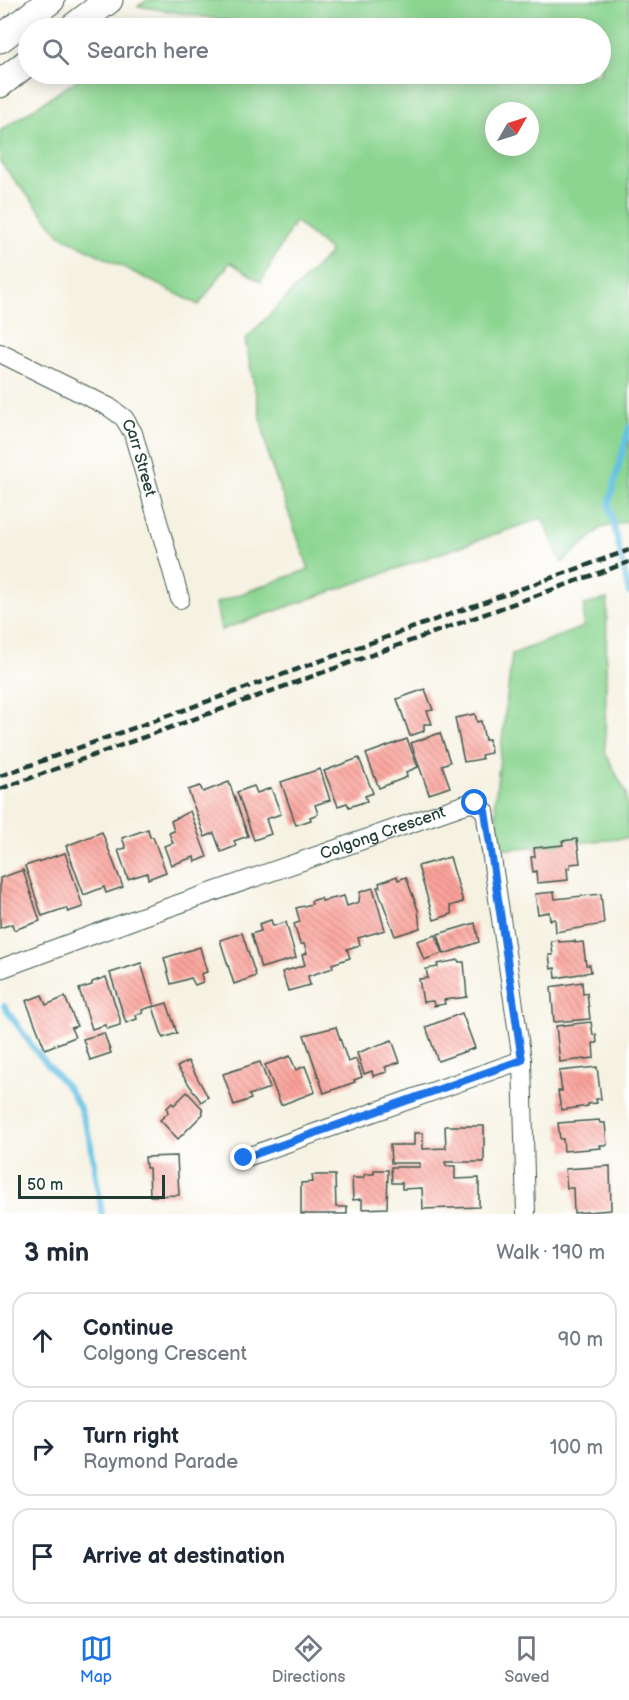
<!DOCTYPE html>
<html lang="en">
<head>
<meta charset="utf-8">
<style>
  :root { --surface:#fff; --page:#f2f2f3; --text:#1f2937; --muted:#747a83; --line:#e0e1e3; --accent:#1a73e8 }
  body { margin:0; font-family:"Balsamiq Sans",sans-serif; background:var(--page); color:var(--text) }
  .compass { position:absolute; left:485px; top:102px; width:54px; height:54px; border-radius:50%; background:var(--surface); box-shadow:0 3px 15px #0003; rotate:51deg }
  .scale { position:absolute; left:18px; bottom:15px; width:147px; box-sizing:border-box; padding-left:6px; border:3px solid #1f3d34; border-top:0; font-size:16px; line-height:21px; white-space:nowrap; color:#1f3d34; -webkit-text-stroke:4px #fff; paint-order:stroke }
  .stop { position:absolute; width:18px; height:18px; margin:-14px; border:4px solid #1a73e8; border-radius:50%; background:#fff }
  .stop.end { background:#1a73e8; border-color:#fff; box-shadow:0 2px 6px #0008 }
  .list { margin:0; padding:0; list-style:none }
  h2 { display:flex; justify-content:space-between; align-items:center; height:78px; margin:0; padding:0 24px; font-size:26px }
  h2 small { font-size:20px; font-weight:400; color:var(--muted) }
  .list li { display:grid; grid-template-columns:39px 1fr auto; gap:18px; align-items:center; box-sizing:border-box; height:96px; margin:0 12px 12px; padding:0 12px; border:2px solid var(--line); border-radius:18px }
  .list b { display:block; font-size:22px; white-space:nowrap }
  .list p { margin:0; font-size:20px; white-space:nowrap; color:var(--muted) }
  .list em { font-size:20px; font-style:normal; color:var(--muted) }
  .icon { flex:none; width:33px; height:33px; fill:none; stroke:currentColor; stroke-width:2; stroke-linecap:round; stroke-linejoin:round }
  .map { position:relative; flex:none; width:629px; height:1214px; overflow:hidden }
  .search { position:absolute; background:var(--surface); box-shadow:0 3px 15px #0003; left:18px; right:18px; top:18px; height:66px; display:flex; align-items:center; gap:15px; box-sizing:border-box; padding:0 21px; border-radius:33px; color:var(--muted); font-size:22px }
  .sheet { height:402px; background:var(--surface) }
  nav { display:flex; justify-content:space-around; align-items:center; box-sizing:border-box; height:84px; border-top:2px solid var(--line); background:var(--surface); font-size:16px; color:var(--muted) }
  nav a { display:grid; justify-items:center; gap:3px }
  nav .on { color:var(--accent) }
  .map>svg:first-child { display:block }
  .green { fill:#8cd591; stroke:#568962; stroke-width:1.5; fill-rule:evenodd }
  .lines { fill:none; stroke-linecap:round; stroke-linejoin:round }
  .stream { stroke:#65c1e3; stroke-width:6 }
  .building { fill:url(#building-back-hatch) }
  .minor-casing { stroke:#3f584e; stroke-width:20 }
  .primary-casing { stroke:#3f584e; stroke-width:29 }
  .minor { stroke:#fff; stroke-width:18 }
  .primary { stroke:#fff; stroke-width:27 }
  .rail { stroke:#1f3d34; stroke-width:4.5; stroke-dasharray:9 4.5; stroke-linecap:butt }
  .route { stroke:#1a73e8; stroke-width:8 }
  .labels { text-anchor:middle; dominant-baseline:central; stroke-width:5; stroke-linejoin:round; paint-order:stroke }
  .street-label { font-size:16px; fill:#1f3d34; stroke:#fff }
</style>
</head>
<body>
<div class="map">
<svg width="629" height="1214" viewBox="0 0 629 1214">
  <defs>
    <pattern id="building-back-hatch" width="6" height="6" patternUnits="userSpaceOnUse" patternTransform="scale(1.5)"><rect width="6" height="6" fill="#fca39b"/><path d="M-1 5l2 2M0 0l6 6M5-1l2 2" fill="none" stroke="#cb867f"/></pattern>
  </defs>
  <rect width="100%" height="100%" fill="#fff"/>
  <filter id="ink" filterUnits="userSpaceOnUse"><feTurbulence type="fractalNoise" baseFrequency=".0167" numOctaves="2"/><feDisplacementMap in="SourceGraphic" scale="12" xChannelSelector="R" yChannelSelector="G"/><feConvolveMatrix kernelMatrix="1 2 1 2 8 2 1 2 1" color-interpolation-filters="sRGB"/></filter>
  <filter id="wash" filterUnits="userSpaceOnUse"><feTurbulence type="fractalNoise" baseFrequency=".008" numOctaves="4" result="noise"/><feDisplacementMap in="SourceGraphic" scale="24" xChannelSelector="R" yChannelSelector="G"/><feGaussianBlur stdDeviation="1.35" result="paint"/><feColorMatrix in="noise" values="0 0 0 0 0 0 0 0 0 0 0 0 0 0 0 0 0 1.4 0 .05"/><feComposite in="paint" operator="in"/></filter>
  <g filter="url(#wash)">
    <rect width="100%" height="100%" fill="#f6f2e2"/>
    <g class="green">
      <path d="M147,0h482v521l-28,7 -39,35 -20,-45 -321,112 -5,-27 93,-34 -40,-110 -24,-119 86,-88 -36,-31 -34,61 -31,-20 -31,43 -138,-69 -61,-74v-31l86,-57h514v-46h-408l37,-7 -91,-15zM494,111h36v36h-36z"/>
      <polygon points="607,599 605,752 626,793 629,838 509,849 499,845 495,801 512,654 583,627 584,605"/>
    </g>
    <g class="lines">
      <g class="stream">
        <polyline points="629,427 609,504 629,593"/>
        <polyline points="4,1006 35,1050 68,1088 79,1106 90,1139 102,1214"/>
      </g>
    </g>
    <g id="blocks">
      <g class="building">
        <polygon points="425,689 433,710 427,711 432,724 424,724 424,731 410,736 397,699"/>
        <polygon points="475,714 477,722 481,721 485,740 489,739 491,753 481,755 482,759 464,762 455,718"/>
        <polygon points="440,733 450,762 442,765 450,787 429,794 411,743"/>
        <polygon points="407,739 418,767 406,772 407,777 379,788 366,754"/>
        <polygon points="359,758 373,793 365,796 367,801 349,807 347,803 338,806 324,771"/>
        <polygon points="320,769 330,800 315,805 318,814 310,817 311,820 296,825 281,782"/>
        <polygon points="229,782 248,836 234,841 236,846 221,852 214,833 205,837 188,790 200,786 203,792"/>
        <polygon points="254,786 257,793 271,788 281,814 266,819 271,834 254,840 237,792"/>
        <polygon points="190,811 207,857 195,862 194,857 171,865 164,846 173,843 169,833 174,831 171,821"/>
        <polygon points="148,829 150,837 153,837 166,872 148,879 147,873 128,879 118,850 126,848 122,838"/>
        <polygon points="102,832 123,887 106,893 104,887 84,895 66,846"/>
        <polygon points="577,839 580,863 570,864 570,868 567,868 568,880 537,883 536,871 533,872 531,857 535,857 534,848 563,845 562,841"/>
        <polygon points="65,853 83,907 68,912 66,908 42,916 25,866"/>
        <polygon points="450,857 463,902 450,906 452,914 434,920 418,866"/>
        <polygon points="23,870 40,921 14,930 12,924 0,928 0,878"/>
        <polygon points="397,876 398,880 406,877 418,910 420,928 395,936 377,887 380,887 379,883"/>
        <polygon points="373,888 385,930 358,938 360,945 347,949 350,958 332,964 333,968 308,976 310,985 288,991 282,972 305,965 302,955 307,953 304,944 300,944 294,924 300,922 296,908 312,904 311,901 321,898 322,901 344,896 347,906 359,902 360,892"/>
        <polygon points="554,892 555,899 601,894 604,924 556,932 555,919 550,920 549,912 538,914 535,894"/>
        <polygon points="271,920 273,926 286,922 296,958 261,968 251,934 261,931 259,924"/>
        <polygon points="475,923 479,942 444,954 438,934"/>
        <polygon points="242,933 256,976 234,984 220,940"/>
        <polygon points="436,935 443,953 424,960 417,941"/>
        <polygon points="559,940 559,942 575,941 575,943 583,942 586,965 590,965 591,972 556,978 555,968 551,969 549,955 553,955 551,941"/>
        <polygon points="200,947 207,972 201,974 203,982 195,985 191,978 171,984 164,958"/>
        <polygon points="458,960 459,962 464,962 467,997 444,1000 445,1004 434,1006 433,1001 423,1002 419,979 428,978 426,969 438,967 437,964"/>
        <polygon points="141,963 154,1006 142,1010 143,1013 136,1015 137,1019 126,1023 110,973"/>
        <polygon points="106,977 120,1019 120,1025 107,1029 105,1025 92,1029 79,989 92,985 92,982"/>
        <polygon points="582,982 583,994 587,993 590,1019 554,1022 551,987"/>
        <polygon points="42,995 46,1005 65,997 77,1026 71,1028 75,1037 45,1049 26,1001"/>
        <polygon points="167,1003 177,1033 163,1038 153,1007"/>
        <polygon points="462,1013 475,1048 438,1061 426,1027"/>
        <polygon points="591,1022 593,1035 596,1034 597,1043 593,1043 594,1058 560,1062 556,1026"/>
        <polygon points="336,1027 348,1062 356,1059 362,1077 354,1080 355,1082 324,1093 304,1035"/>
        <polygon points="104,1033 111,1053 90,1060 83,1039"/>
        <polygon points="392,1040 400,1062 385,1067 387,1072 373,1076 372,1071 364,1074 357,1053"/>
        <polygon points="290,1056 296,1070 305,1066 315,1092 281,1105 265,1065"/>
        <polygon points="188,1061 208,1097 201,1102 177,1067"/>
        <polygon points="260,1062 270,1088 249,1095 251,1099 234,1105 223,1074"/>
        <polygon points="597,1067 601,1099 596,1099 597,1103 588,1104 588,1106 561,1110 558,1091 562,1091 559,1071"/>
        <polygon points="187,1092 202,1108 203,1114 178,1139 160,1120 168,1113 167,1108 172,1103 174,1105"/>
        <polygon points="599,1120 600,1123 605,1123 607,1145 600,1145 601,1148 564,1151 563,1139 560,1139 558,1123"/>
        <polygon points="445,1126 484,1126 484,1162 445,1162 446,1166 455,1166 455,1179 479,1178 479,1207 423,1209 422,1188 402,1189 402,1183 392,1183 391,1167 420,1167 420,1163 391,1163 390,1145 414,1145 414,1133 423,1133 423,1149 446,1148"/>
        <polygon points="177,1156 179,1195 150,1196 149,1168 146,1168 145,1157"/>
        <polygon points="610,1166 611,1210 574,1213 573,1188 567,1188 565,1169"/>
        <polygon points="374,1170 388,1170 387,1208 362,1209 362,1199 353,1200 352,1178 363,1178 365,1174 374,1174"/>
        <polygon points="312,1175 335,1175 336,1207 347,1207 347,1214 301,1214 301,1183 313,1182"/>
      </g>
    </g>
  </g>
  <g filter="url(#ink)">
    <use href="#blocks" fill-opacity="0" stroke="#3f584e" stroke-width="1.5"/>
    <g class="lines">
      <defs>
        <g id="minor">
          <path id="s1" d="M0,353l109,54 15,11 9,15 47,166"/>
          <path id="s2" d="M0,969l141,-52 325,-113 9,-1 10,8 37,249 4,154"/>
          <polyline points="244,1158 522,1060"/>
        </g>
        <g id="primary">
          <polyline points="72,28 109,0"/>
          <polyline points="0,39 51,0"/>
          <polyline points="0,84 28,62"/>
        </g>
      </defs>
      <use href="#minor" class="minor-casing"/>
      <use href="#primary" class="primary-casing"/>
      <use href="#minor" class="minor"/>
      <use href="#primary" class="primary"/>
      <g class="rail">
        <polyline points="0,776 629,550"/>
        <polyline points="0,789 629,562"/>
      </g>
    </g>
  </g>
  <g class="lines" filter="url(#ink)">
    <polyline class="route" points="244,1158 522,1060 485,811 475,803"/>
  </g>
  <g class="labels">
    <g class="street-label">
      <text stroke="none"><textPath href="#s1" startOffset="183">Carr Street</textPath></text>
      <text stroke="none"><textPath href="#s2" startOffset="406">Colgong Crescent</textPath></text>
    </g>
  </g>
</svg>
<svg class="compass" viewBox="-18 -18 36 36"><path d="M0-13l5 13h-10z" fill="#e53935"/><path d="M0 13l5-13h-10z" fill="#747a83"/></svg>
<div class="scale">50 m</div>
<div class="stop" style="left:475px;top:803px"></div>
<div class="stop end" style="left:244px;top:1158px"></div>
<div class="search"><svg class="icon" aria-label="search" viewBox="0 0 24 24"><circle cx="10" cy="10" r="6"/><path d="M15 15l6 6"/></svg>Search here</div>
</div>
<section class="sheet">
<h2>3 min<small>Walk · 190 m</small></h2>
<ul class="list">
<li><svg class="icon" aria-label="ahead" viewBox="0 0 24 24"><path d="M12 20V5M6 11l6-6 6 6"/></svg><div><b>Continue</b><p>Colgong Crescent</p></div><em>90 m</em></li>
<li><svg class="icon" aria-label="right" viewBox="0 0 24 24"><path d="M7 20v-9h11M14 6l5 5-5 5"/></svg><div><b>Turn right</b><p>Raymond Parade</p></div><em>100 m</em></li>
<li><svg class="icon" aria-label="arrive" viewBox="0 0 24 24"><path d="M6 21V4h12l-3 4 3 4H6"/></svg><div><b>Arrive at destination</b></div></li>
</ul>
</section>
<nav>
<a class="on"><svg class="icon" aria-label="map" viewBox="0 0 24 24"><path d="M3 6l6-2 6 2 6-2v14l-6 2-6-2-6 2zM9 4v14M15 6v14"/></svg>Map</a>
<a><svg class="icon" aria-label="directions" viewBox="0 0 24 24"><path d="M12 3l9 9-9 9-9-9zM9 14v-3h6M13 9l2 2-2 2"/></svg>Directions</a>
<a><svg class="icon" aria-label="saved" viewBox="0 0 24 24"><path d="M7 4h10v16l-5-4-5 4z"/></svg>Saved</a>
</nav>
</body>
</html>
